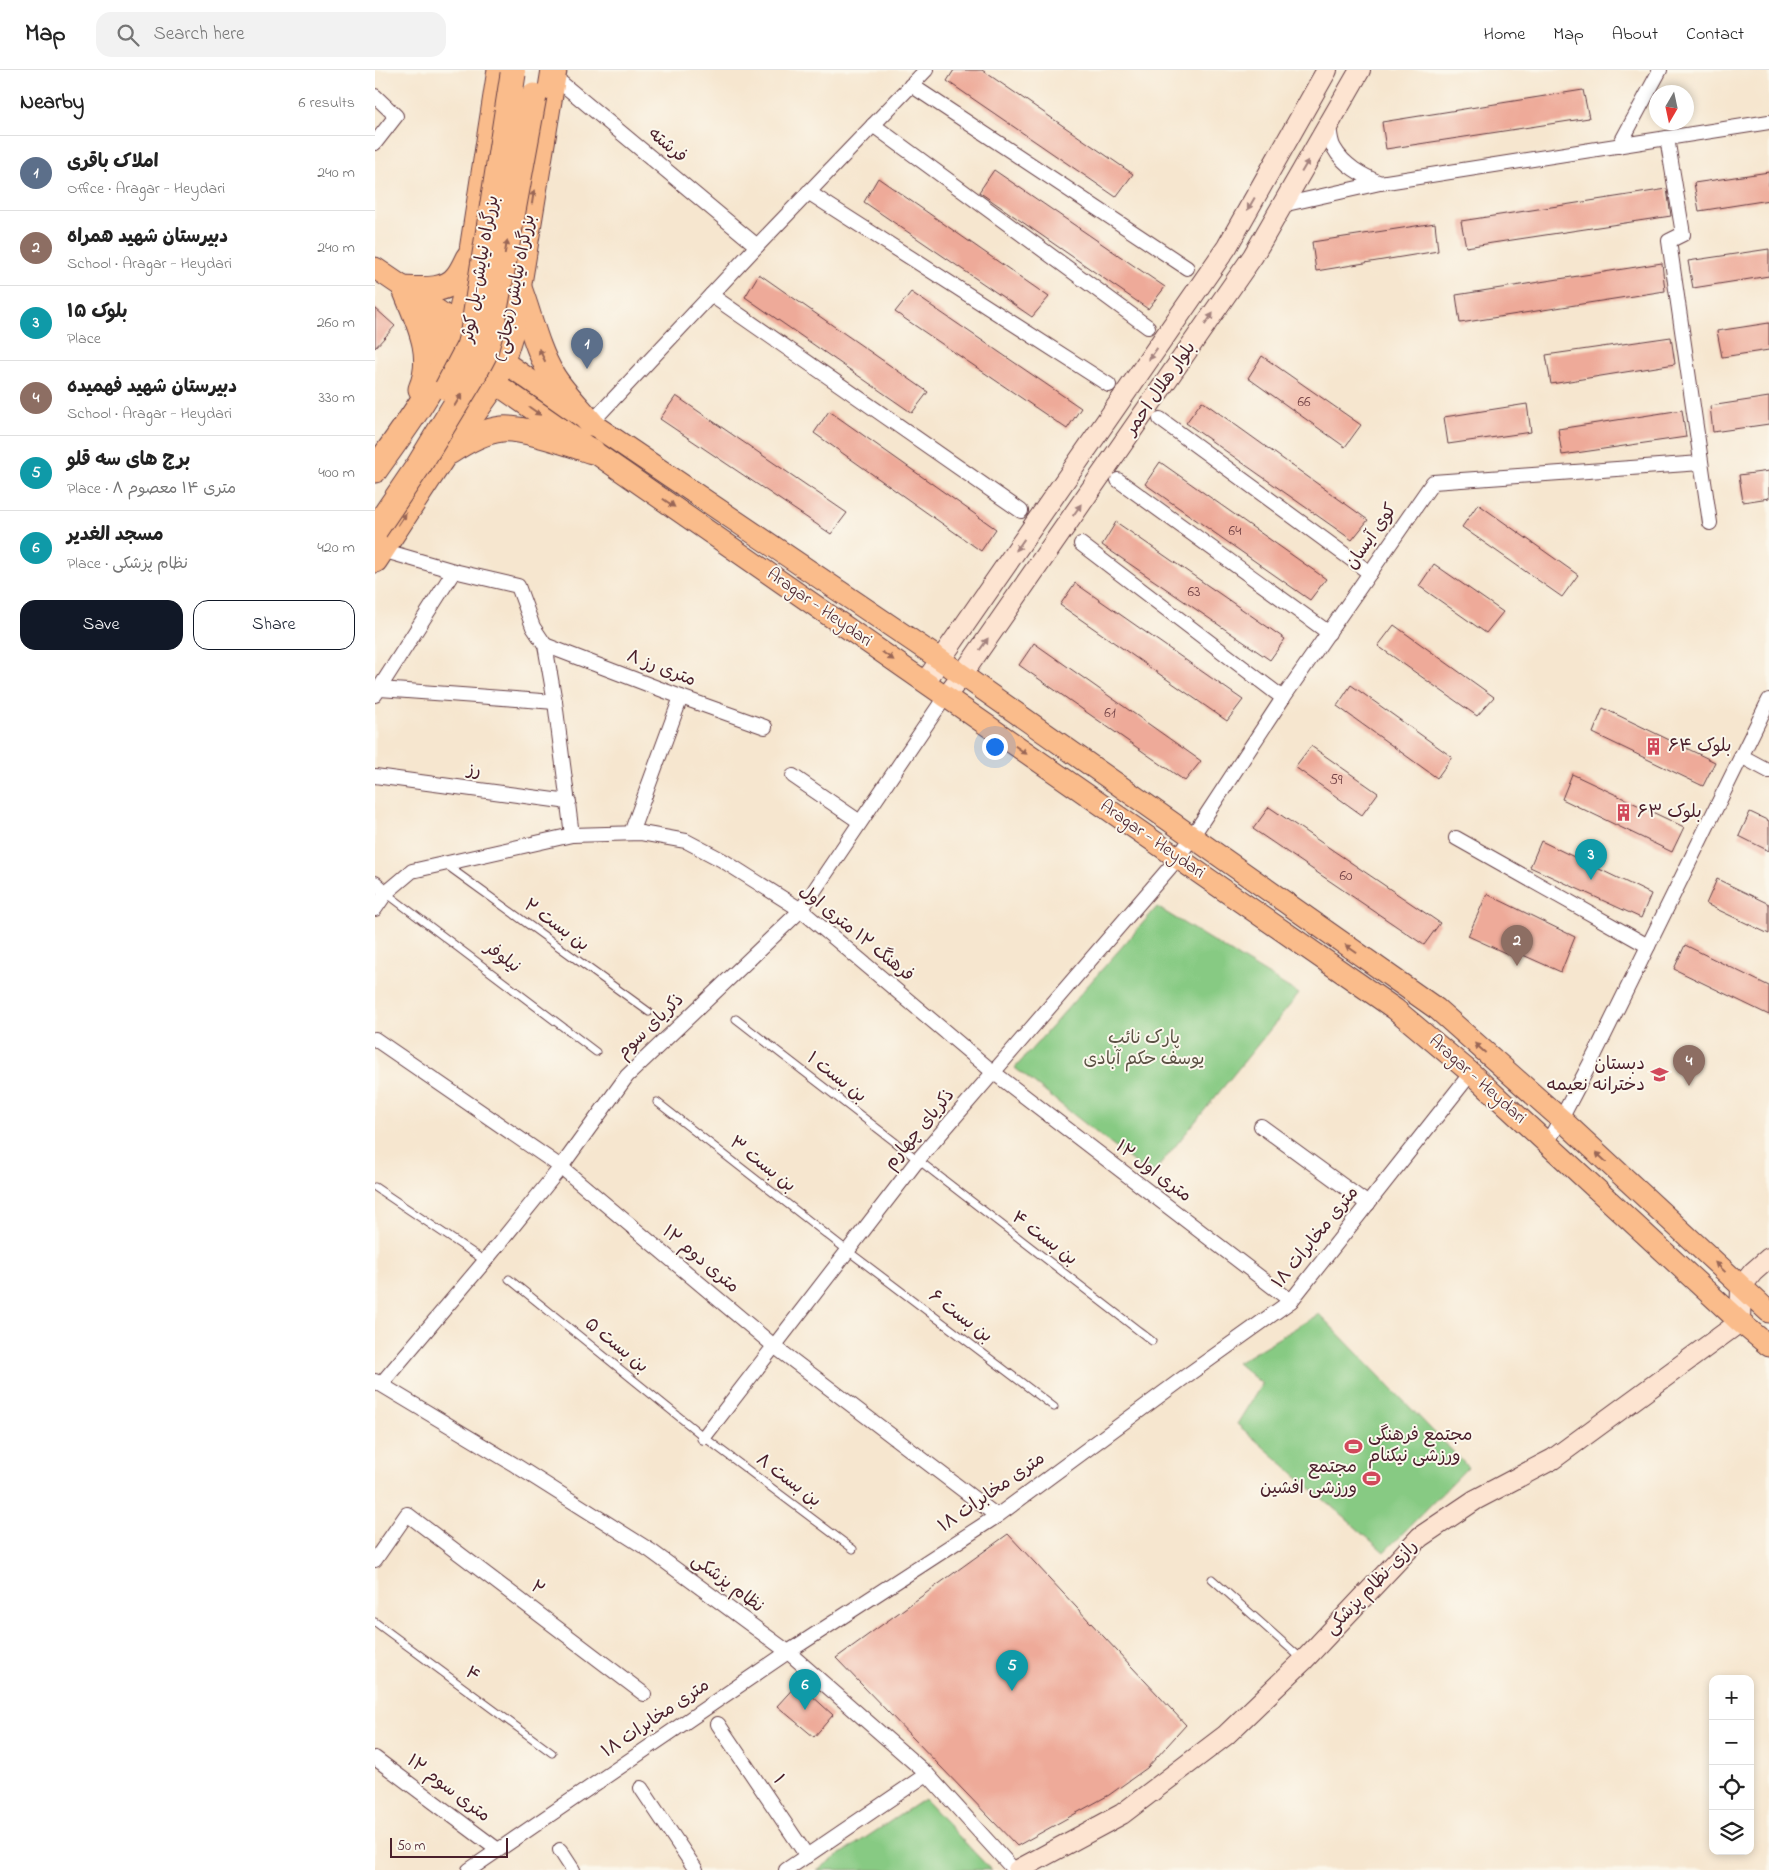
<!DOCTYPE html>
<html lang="en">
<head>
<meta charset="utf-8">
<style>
  :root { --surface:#fff; --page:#f2f2f2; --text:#222; --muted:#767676; --line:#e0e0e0; --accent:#111827 }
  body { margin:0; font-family:"Indie Flower","Playpen Sans Arabic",sans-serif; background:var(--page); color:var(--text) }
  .controls { position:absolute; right:15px; bottom:15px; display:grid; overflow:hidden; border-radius:10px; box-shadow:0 2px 8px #0003 }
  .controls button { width:45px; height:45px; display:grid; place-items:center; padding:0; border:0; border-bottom:1px solid var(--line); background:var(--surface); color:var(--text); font:25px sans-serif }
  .compass { position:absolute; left:1274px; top:15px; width:45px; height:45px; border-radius:50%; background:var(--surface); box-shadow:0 2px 8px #0003; rotate:189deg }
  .scale { position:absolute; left:15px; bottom:12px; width:118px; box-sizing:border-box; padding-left:5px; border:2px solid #4a1f2b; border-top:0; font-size:14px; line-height:18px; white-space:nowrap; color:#4a1f2b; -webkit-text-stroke:4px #fbf7ec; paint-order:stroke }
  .you { position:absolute; left:619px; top:676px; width:18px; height:18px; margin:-12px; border:4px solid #fff; border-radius:50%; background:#1a73e8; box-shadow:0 0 0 8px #1a73e833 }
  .badge { display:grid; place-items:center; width:32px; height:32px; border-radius:50%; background:var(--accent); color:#fff; font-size:16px; font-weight:700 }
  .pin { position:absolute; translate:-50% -41px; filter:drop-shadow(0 1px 2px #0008) }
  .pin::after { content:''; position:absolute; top:26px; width:18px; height:15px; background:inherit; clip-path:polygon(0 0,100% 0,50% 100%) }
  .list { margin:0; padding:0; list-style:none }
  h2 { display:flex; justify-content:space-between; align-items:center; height:65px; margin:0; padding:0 20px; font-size:21px }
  h2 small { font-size:16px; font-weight:400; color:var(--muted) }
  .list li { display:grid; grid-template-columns:32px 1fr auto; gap:15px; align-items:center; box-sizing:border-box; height:75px; padding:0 20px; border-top:1px solid var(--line) }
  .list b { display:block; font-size:19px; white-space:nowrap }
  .list p { margin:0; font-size:16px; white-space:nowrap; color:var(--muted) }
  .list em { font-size:16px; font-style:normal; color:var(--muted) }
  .actions { display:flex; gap:10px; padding:15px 20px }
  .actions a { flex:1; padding:11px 0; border:1px solid var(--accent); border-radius:15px; text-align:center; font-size:18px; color:var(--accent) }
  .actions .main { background:var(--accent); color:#fff }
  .icon { flex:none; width:28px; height:28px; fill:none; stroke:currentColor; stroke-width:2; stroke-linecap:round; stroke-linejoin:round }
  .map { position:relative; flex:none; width:1394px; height:1800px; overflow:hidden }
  header { display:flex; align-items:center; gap:30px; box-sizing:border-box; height:70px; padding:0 25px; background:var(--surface); border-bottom:1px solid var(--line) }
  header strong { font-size:24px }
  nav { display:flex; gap:28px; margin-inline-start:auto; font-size:18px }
  .search { width:350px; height:45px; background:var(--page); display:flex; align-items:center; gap:12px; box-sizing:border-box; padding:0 18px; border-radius:15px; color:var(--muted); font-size:19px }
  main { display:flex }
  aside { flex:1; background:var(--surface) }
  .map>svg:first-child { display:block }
  .green { fill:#87ca83; stroke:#687457 }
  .building { fill:#ea9 }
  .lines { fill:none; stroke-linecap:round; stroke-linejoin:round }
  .lane-casing { stroke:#643d44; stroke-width:9 }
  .street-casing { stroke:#643d44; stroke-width:16 }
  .secondary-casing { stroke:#643d44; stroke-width:22 }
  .primary-casing { stroke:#643d44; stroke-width:23 }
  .highway-casing { stroke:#643d44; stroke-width:27 }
  .lane { stroke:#fff; stroke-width:7 }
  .street { stroke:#fff; stroke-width:14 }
  .secondary { stroke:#fde4d1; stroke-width:20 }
  .primary { stroke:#fabc8b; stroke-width:21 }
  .highway { stroke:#fabc8b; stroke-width:25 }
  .highway-bridge-casing { stroke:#643d44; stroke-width:27; stroke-linecap:butt }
  .highway-bridge { stroke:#fabc8b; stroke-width:25 }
  .oneway { fill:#a4827e }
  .oneway2 { fill:#996656 }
  .labels { text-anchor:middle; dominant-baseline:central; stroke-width:4; stroke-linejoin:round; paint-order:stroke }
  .number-label { font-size:15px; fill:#734246 }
  .street-label { font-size:18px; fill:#4a1f2b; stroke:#fbf7ec }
  .poi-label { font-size:18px; fill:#4a1f2b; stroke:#fbf7ec; text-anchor:start }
  .park-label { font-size:18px; fill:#5c5245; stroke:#fbf7ec }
</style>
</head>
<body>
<header>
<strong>Map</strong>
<div class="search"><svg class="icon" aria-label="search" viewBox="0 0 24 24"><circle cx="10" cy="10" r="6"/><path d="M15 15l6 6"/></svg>Search here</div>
<nav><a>Home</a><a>Map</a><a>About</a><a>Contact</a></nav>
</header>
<main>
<aside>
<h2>Nearby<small>6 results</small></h2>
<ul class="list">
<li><span class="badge" style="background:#5c6f8a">1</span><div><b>املاک باقری</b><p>Office · Aragar - Heydari</p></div><em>240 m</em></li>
<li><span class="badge" style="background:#8d6e63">2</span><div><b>دبیرستان شهید همراه</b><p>School · Aragar - Heydari</p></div><em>240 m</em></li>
<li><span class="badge" style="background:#0f9aa8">3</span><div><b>بلوک ۱۵</b><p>Place</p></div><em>260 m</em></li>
<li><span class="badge" style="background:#8d6e63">4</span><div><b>دبیرستان شهید فهمیده</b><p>School · Aragar - Heydari</p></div><em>330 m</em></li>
<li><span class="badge" style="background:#0f9aa8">5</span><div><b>برج های سه قلو</b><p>Place · ۸ متری ۱۴ معصوم</p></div><em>400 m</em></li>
<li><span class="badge" style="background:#0f9aa8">6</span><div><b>مسجد الغدیر</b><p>Place · نظام پزشکی</p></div><em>420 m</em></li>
</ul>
<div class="actions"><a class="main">Save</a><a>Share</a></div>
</aside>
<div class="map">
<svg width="1394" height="1800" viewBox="0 0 1394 1800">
  <rect width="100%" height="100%" fill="#fbf7ec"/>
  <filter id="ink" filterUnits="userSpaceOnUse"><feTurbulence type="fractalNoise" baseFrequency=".02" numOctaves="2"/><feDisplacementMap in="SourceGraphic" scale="10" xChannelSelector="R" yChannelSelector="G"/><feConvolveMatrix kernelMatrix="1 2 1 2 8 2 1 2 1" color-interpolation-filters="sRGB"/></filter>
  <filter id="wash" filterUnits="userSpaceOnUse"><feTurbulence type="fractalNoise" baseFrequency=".0096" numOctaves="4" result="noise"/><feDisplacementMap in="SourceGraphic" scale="20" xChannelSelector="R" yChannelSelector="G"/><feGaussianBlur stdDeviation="1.12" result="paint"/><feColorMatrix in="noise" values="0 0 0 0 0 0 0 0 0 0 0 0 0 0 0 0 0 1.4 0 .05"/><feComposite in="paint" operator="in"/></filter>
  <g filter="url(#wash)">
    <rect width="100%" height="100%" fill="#f6e6cf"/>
    <g class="green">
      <polygon points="782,837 924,924 776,1106 640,998"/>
      <polygon points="944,1244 1093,1397 1009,1482 862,1354 887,1314 862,1293"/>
      <polygon points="549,1729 616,1800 442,1800"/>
    </g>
    <g id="blocks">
      <g class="building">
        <polygon points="579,0 607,0 758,104 741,127 572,11"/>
        <polygon points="1208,20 1214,48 1011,79 1007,52"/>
        <polygon points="619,100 790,217 773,239 604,122"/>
        <polygon points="1394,102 1394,130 1324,141 1319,113"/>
        <polygon points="503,108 674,227 657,247 489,132"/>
        <polygon points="1292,119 1296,146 1091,177 1086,151"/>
        <polygon points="1060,153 1063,181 941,201 937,172"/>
        <polygon points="1394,179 1394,206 1318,218 1313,191"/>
        <polygon points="1287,193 1290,221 1085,253 1081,225"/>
        <polygon points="384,204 553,322 537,343 370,227"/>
        <polygon points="536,222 706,338 692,359 520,242"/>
        <polygon points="0,238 20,256 0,278"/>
        <polygon points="1394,253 1394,280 1347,287 1342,261"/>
        <polygon points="1296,267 1300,294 1176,314 1171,285"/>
        <polygon points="887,286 986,355 970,377 873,308"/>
        <polygon points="301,326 472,443 456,464 285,349"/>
        <polygon points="1394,327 1394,354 1338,362 1335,336"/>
        <polygon points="827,331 993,450 977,470 811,353"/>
        <polygon points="1152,334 1156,362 1073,374 1069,347"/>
        <polygon points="1307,340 1311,367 1187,385 1183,359"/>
        <polygon points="454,341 621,459 606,481 439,363"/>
        <polygon points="785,392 951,509 935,530 770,414"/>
        <polygon points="1394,401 1394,428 1368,432 1364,405"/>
        <polygon points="1103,434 1203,505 1187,527 1087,457"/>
        <polygon points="741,452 910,569 895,590 727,475"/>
        <polygon points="1059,494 1128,542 1111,563 1044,516"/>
        <polygon points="700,513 868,630 852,651 685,535"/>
        <polygon points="1019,555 1119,627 1102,646 1003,576"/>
        <polygon points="659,573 826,691 810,711 644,595"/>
        <polygon points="976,615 1077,687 1062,708 962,636"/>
        <polygon points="1228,638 1340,692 1328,716 1218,663"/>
        <polygon points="936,676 1003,723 987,745 920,697"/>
        <polygon points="1197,704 1309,757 1297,782 1187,729"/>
        <polygon points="894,737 1065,853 1049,875 878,759"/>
        <polygon points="1375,742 1394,751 1394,781 1364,766"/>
        <polygon points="1166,771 1276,824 1266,848 1155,797"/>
        <polygon points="1342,809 1394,834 1394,864 1331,834"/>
        <polygon points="1112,824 1200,867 1186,902 1139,881 1137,886 1093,866"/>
        <polygon points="1310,875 1394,916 1394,945 1299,899"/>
        <polygon points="633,1464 811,1655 772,1698 734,1725 642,1776 461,1588"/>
        <polygon points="423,1613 458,1645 439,1667 402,1636"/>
      </g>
    </g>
  </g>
  <g filter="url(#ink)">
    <use href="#blocks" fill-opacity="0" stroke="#643d44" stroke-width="1"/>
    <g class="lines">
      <defs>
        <g id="lane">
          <polyline points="70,794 274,942"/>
          <polyline points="11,823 221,982"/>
          <polyline points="361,949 777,1271"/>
          <polyline points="282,1032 473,1181 679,1337"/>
          <polyline points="0,1117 110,1191"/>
          <polyline points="134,1209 329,1367 478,1479"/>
          <polyline points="837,1509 928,1590"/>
          <polyline points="0,1552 177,1683"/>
        </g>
        <g id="street">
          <polyline points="178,6 382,176"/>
          <polyline points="536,15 812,198"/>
          <polyline points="0,26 21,46 0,73"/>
          <polyline points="498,55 773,257"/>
          <polyline points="1292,68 1308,164 1294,171 1335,453"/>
          <polyline points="1244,76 1285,0"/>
          <polyline points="1005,113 1394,52"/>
          <polyline points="433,122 734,315"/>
          <path d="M907,135l98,-22c-18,-8 -36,-17 -46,-35 -4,-7 -4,-16 -5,-24"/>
          <polyline points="336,225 646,441"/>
          <polyline points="785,349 995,503"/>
          <polyline points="216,353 382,176 551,0"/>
          <polyline points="743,410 954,563"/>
          <polyline points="706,474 908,628"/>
          <polyline points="7,480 79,501 143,516 158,557 170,575 180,632 197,765"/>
          <polyline points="170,575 306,627 390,657"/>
          <polyline points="5,619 180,632"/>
          <polyline points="0,625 79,501"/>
          <polyline points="1366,686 1394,701"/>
          <polyline points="0,706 194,732"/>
          <polyline points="418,706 485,752"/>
          <polyline points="256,763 306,627"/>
          <polyline points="1081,768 1273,876"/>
          <polyline points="0,813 11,823"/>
          <polyline points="0,839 11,823 37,801 197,765 266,763 311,771 347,790 426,840 618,1002 916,1231"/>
          <polyline points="0,969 186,1097 399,1276 622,1446"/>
          <polyline points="886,1056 993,1134"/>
          <polyline points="1172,1073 1186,1049 1220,984 1394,630"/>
          <polyline points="0,1311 140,1395 276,1481 413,1582 552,1704 639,1800"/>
          <polyline points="6,1314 110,1191 186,1097 252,1006 426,840 570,627"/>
          <polyline points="329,1367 542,1091 803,788 908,628 1058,412 1326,393"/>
          <polyline points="0,1490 32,1444 269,1624"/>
          <polyline points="343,1654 432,1786"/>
          <polyline points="0,1688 123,1780"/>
          <polyline points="266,1718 321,1800"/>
          <polyline points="185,1780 198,1800"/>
          <polyline points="94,1800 413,1582 622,1446 807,1309 916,1231 1096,1003"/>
          <polyline points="411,1800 552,1704"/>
        </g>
        <g id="secondary">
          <polyline points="550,612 852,177 952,0"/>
          <polyline points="570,627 587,605 878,186 985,0"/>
          <polyline points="643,1800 747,1744 851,1665 929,1590 1045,1467 1100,1430 1178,1389 1365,1252 1366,1217 1378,1202 1394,1188"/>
        </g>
        <g id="primary">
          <polyline points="0,198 84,255 128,291 216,353 566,590 1062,939 1186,1049 1394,1242"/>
          <polyline points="43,235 76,278 120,313 1020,939 1096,1003 1365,1252 1394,1276"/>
        </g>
        <g id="highway">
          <path d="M144,218c11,29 17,60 33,87 10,17 26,32 39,48"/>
          <path d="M46,319c15,-35 -3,-67 -16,-100 18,1 42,3 53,-13 4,-5 7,-12 10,-18"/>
          <path d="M74,382c15,-10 34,-21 53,-23 21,-2 69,15 90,22"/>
          <path d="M0,400c27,-38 57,-78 76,-121 8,-19 11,-40 15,-60l34,-219"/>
          <polyline points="0,490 69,385 120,313 136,262 179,0"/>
        </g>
      </defs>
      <use href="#lane" class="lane-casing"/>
      <use href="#street" class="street-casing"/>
      <use href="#secondary" class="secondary-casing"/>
      <use href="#primary" class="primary-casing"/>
      <use href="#highway" class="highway-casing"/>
      <use href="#lane" class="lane"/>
      <use href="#street" class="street"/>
      <use href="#secondary" class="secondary"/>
      <use href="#primary" class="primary"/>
      <use href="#highway" class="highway"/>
      <defs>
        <g id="highway-bridge">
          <polyline points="72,318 94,276 98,261 138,4"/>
          <polyline points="0,460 44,395 98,306 109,285 116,261 159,26"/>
        </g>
      </defs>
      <use href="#highway-bridge" class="highway-bridge-casing"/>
      <use href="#highway-bridge" class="highway-bridge"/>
    </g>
    <defs><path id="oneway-solid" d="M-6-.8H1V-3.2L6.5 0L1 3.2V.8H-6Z" transform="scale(1.25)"/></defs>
    <g class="oneway">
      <use href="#oneway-solid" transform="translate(930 96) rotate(-60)"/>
      <use href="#oneway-solid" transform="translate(876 134) rotate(120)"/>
      <use href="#oneway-solid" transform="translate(834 249) rotate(-55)"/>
      <use href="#oneway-solid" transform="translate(778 284) rotate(125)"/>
      <use href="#oneway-solid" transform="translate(702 440) rotate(-55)"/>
      <use href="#oneway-solid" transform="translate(645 475) rotate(125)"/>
      <use href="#oneway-solid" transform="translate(609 574) rotate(-55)"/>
    </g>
    <g class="oneway2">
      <use href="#oneway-solid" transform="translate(158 127) rotate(-81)"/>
      <use href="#oneway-solid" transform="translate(131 177) rotate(-79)"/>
      <use href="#oneway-solid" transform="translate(167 285) rotate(-116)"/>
      <use href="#oneway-solid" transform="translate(83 330) rotate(-59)"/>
      <use href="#oneway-solid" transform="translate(160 341) rotate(35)"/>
      <use href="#oneway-solid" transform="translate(294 433) rotate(35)"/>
      <use href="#oneway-solid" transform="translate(27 449) rotate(-56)"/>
      <use href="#oneway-solid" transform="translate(513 586) rotate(35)"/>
      <use href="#oneway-solid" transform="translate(646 680) rotate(35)"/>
      <use href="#oneway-solid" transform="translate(976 879) rotate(-145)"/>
      <use href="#oneway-solid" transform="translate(1105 978) rotate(-138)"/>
      <use href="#oneway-solid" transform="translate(1226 1087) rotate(-137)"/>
      <use href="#oneway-solid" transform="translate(1345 1197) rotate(-137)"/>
    </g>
  </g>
  <defs>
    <symbol id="building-bare" viewBox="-9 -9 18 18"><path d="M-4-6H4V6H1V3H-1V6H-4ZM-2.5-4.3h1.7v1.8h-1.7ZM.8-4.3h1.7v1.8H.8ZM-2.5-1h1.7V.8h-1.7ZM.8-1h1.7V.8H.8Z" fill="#d1495b" stroke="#fbf7ec" stroke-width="2.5" paint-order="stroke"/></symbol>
    <symbol id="school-bare" viewBox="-9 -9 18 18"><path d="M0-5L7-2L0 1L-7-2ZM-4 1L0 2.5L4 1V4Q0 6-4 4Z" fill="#d1495b" stroke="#fbf7ec" stroke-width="2.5" paint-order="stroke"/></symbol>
    <symbol id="stadium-bare" viewBox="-9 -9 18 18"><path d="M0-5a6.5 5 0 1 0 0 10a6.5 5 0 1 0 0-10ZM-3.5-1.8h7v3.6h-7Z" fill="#d1495b" stroke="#fbf7ec" stroke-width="2.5" paint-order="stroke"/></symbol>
  </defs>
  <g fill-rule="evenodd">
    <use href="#building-bare" x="1266" y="664" width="25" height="25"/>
    <use href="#building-bare" x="1236" y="730" width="25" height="25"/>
    <use href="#school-bare" x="1272" y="992" width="25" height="25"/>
    <use href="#stadium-bare" x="966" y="1364" width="25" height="25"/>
    <use href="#stadium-bare" x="984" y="1396" width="25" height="25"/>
  </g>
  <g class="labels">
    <g class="number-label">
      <text x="929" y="332">66</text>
      <text x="860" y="461">64</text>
      <text x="819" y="522">63</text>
      <text x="735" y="643">61</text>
      <text x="961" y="710">59</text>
      <text x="971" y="806">60</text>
    </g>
    <g class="street-label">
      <text transform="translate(292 76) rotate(40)">فرشته</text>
      <text transform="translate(106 199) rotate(-80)">بزرگراه نیایش-پل کوثر</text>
      <text transform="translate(141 218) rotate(-79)">بزرگراه نیایش (نجاتی)</text>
      <text transform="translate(786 319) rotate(-55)">بلوار هلال احمر</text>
      <text transform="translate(997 467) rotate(-55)">کوی آیسان</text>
      <text transform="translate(444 538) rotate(35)">Aragar - Heydari</text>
      <text transform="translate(286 599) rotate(21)">۸ متری رز</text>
      <text transform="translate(99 701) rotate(8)">رز</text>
      <text transform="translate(777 770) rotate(35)">Aragar - Heydari</text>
      <text transform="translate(181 856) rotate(36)">بن بست ۲</text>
      <text transform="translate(481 864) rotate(39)">فرهنگ ۱۲ متری اول</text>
      <text transform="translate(127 888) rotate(37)">نیلوفر</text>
      <text transform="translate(276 957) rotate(-44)">ذکریای سوم</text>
      <text transform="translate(461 1008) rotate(38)">بن بست ۱</text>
      <text transform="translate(1102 1010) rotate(42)">Aragar - Heydari</text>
      <text transform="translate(545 1060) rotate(-50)">ذکریای چهارم</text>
      <text transform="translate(387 1095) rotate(38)">بن بست ۳</text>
      <text transform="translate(778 1102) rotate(37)">۱۲ متری اول</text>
      <text transform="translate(941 1168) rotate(-51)">۱۸ متری مخابرات</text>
      <text transform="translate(669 1169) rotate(37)">بن بست ۴</text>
      <text transform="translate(325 1190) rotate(40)">۱۲ متری دوم</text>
      <text transform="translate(585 1247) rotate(37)">بن بست ۶</text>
      <text transform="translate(241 1276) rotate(39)">بن بست ۵</text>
      <text transform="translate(413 1411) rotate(37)">بن بست ۸</text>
      <text transform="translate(617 1423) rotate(-35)">۱۸ متری مخابرات</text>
      <text transform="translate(352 1514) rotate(37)">نظام پزشکی</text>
      <text transform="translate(997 1518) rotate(-46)">رازی-نظام پزشکی</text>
      <text transform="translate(162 1519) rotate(37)">۲</text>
      <text transform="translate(97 1605) rotate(37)">۴</text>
      <text transform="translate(281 1649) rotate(-34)">۱۸ متری مخابرات</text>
      <text transform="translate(403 1710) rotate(56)">۱</text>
      <text transform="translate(73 1719) rotate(37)">۱۲ متری سوم</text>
    </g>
    <g class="poi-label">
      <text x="1293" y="677">بلوک ۶۴</text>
      <text x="1262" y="743">بلوک ۶۳</text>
      <text x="1270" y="995" text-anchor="end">دبستان<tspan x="1270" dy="21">دخترانه نعیمه</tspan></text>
      <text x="993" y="1366">مجتمع فرهنگی<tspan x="993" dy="21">ورزشی نیکنام</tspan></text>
      <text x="982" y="1398" text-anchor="end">مجتمع<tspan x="982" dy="21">ورزشی افشین</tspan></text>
    </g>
    <g class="park-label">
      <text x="769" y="969">پارک نائب<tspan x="769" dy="21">یوسف حکم آبادی</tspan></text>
    </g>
  </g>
</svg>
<div class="controls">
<button>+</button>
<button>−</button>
<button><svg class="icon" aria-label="locate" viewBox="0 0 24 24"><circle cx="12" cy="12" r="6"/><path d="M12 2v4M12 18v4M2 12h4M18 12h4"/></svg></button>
<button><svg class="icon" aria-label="layers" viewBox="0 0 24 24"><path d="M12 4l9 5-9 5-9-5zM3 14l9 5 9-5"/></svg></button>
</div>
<svg class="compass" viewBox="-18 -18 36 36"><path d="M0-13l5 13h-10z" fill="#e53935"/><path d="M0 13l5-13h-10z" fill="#767676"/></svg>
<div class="scale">50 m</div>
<div class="you"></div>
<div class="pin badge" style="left:212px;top:299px;background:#5c6f8a">1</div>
<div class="pin badge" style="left:1142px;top:896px;background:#8d6e63">2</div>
<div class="pin badge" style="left:1216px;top:810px;background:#0f9aa8">3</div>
<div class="pin badge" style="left:1314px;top:1016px;background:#8d6e63">4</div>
<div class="pin badge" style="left:637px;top:1621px;background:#0f9aa8">5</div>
<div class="pin badge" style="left:430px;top:1640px;background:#0f9aa8">6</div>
</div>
</main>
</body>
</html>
